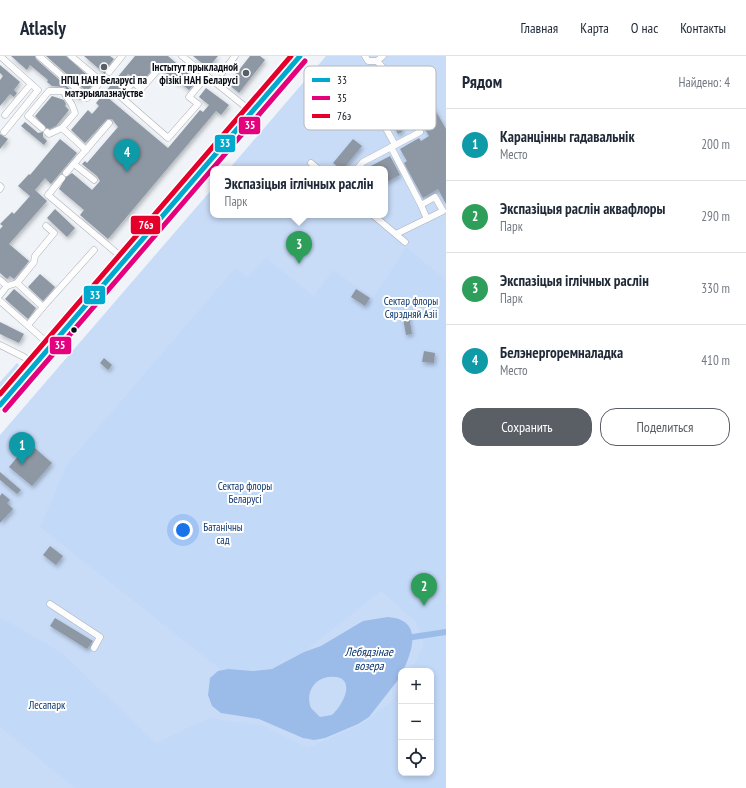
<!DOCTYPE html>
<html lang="ru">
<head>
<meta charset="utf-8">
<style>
  :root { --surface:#fff; --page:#f2f2f3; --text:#1f2937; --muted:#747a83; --line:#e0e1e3; --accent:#5a5f66 }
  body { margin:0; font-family:"PT Sans Narrow",sans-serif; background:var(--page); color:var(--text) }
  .controls { position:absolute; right:12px; bottom:12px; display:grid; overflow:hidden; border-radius:8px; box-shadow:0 2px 6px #0003 }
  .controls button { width:36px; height:36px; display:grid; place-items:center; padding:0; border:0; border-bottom:1px solid var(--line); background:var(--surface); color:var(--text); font:20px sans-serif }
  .you { position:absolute; left:183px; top:474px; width:14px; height:14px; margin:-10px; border:3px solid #fff; border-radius:50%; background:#1a73e8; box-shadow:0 0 0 6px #1a73e833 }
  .badge { display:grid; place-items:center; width:26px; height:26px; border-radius:50%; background:var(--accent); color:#fff; font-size:13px; font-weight:700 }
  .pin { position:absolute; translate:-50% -33px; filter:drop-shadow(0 1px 2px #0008) }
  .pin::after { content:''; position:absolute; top:21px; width:14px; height:12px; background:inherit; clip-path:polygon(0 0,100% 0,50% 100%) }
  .popup { position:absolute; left:210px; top:110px; width:178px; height:52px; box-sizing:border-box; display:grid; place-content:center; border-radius:8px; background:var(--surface); filter:drop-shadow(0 1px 3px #0005); font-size:13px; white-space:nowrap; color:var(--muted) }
  .popup b { font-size:15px; color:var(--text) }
  .popup::after { content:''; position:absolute; left:50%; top:100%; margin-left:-8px; border:8px solid transparent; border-top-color:var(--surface) }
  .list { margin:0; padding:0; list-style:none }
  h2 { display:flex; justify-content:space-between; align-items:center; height:52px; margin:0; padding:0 16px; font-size:17px }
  h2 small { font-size:13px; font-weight:400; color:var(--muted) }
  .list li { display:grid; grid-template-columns:26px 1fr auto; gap:12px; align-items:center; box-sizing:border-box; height:72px; padding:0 16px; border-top:1px solid var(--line) }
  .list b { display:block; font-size:15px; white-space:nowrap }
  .list p { margin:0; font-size:13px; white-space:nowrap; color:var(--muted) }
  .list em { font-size:13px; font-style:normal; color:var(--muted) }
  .actions { display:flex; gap:8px; padding:12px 16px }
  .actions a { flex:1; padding:9px 0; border:1px solid var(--accent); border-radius:16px; text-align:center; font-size:14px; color:var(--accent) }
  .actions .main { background:var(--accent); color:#fff }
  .icon { flex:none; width:22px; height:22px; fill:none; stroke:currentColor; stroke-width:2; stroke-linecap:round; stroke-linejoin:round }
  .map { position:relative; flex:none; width:446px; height:732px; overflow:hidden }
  header { display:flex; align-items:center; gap:24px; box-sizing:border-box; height:56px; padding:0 20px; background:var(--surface); border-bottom:1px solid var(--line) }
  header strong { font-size:19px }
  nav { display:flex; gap:22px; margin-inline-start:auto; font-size:14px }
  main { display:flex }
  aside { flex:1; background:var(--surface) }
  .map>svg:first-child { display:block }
  .green { fill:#c8dcf8; fill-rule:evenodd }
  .forest { fill:#c3d9f8 }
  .water { fill:#9bbbe9; fill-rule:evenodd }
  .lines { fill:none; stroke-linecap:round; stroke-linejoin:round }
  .canal { stroke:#9bbbe9; stroke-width:6 }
  .building { fill:#8e98a4; filter:url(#shadow) }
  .minor-casing { stroke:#acb1b7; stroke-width:7 }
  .major-casing { stroke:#cdd0d3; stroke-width:9 }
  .minor { stroke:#fdfdfe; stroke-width:6 }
  .major { stroke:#f0f2f6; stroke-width:8 }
  .bus-1-casing { stroke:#fff; stroke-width:8 }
  .bus-2-casing { stroke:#fff; stroke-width:8 }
  .bus-3-casing { stroke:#fff; stroke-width:8 }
  .bus-1 { stroke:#00a9ce; stroke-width:5 }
  .bus-2 { stroke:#e5007d; stroke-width:5 }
  .bus-3 { stroke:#e4002b; stroke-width:5 }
  .poi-dot { fill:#5a5f66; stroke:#fff; stroke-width:1.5 }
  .bus-dot { fill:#0a0f17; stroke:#fff; stroke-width:1.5 }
  .labels { text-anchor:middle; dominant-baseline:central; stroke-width:4; stroke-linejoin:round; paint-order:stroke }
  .poi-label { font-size:11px; font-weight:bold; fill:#0a0f17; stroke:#fff; text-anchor:end }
  .park-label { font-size:11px; fill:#0c366e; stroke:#fff }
  .water-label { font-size:12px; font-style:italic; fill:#0a346c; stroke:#fff }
  .key { fill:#fff; stroke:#b6b7b9; stroke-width:1 }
  .key-label { font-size:11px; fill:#0a0f17 }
  .line-badge { stroke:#fff; stroke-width:1.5 }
  .badge-label { font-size:11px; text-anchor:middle; font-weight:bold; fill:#fff }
</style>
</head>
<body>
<header>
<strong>Atlasly</strong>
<nav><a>Главная</a><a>Карта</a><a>О нас</a><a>Контакты</a></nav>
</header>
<main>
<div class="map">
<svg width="446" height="732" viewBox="0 0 446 732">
  <defs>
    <filter id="shadow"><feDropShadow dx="1.5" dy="2.5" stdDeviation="2" flood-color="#0004"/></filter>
  </defs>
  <rect width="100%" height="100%" fill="#f0f4f8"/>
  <g class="green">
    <path d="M326,0h120v732h-446v-353l213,-247v27h172v-46h-156zM401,615h30v102h-30z"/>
    <polygon points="17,307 20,310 19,314 0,336 0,326"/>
  </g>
  <polygon class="forest" points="406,191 446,224 446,732 75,732 0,671 0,561 62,597 156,687 209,662 264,670 308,692 364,667 393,644 401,630 401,717 431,717 431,615 410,615 424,590 416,566 381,535 304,596 277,611 259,615 228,613 221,614 40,471 67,408 236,211 247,221 266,202 314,240 333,214 373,242"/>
  <path class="water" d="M388,561c35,3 25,32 15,54h-2v5l-32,41 -11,7 -33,14 -11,2 -11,-2 -44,-19 -38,-6 -9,-7 -4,-11 2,-17 8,-7 10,-2 25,2 19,-2 32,-17 17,-6 42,-25zM328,621c30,-3 17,26 4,38l-12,2 -9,-9c-6,-15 3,-29 17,-31z"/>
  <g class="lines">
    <polyline class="canal" points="413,581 446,576"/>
  </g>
  <g class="building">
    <polygon points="11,0 35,0 36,3 81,43 80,44 74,39 72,41 65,31 52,30 47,26 48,24 30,9 27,14"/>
    <polygon points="46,0 66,0 95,26 88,34 86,32 85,34"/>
    <polygon points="84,0 110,0 114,3 105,14 105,18"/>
    <polygon points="135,0 168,0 197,25 189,34 179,26 178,28 158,10 153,13 141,27 128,18 121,26 125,29 118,37 114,33 107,41 168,92 200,54 203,56 209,49 199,41 206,32 229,49 221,59 216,55 108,183 80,159 84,154 59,133 66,121 72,117 92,134 100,125 97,120 82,108 85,105 87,107 118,71 112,63 107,63 85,87 71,74 88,54 92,58 99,50 96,47"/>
    <polygon points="193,0 218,0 208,12"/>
    <polygon points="250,0 260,0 265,4 239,37 228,28"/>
    <polygon points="0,9 20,26 14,34 17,37 14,41 10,38 0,50 0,24 3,20 0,17"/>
    <polygon points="418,24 446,73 446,148 438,133 423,142 404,107 407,105 400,93 419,82 421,85 429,80 402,32"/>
    <polygon points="389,39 402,65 402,76 398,78 384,52 387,51 384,42"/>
    <polygon points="52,40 64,44 66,48 65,50 69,54 56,70 50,73 46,72 35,60"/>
    <polygon points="25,66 38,77 43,76 43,81 47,85 44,89 21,70"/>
    <polygon points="0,78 8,83 0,93"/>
    <polygon points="60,83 77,97 51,128 45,122 35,134 47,145 9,188 29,205 14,223 10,220 7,223 0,217 0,173 3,170 0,168 12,156 14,158 30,140 18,130 29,118 30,119"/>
    <polygon points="353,83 362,90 343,113 341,113 333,107"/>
    <polygon points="390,100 400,119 385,127 385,113 365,113"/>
    <polygon points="55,153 75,172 67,181 47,162"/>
    <polygon points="40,218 55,231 43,245 28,231"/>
    <polygon points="14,233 36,252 28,263 5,243"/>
    <polygon points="356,233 370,242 365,250 351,241"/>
    <polygon points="408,255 412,278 406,279 402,256"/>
    <polygon points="0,266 24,278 19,287 0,278"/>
    <polygon points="424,295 435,297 434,307 422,306"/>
    <polygon points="104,302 112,309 108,314 100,307"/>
    <polygon points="29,387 52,407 32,430 9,411"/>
    <polygon points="0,416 21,434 17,438 0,424"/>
    <polygon points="2,437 10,444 7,447 13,453 0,467 0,440"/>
    <polygon points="50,490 63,500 56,509 43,499"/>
    <polygon points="55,562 93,585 87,593 50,570"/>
  </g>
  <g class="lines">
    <defs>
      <g id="minor">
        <polyline points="0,0 38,34 4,76"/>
        <polyline points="39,0 87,42 101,25 71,0"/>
        <polyline points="182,0 252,56"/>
        <polyline points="365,0 368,5 377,5 383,0"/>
        <polyline points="109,16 122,0"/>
        <polyline points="156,16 141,33 133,26 121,41 168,82 198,48 189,41 207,20"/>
        <polyline points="222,17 235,0"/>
        <polyline points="382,46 377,56 395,89"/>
        <polyline points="5,59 31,28"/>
        <polyline points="42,72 28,60 49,35 63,35 72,49 75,57 62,72 86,94"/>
        <polyline points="47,76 49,78 62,72"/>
        <polyline points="391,91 421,149 435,141 443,155 396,178"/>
        <polyline points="311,107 318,113"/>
        <polyline points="74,108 94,124"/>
        <polyline points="357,113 363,106 420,76 386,15 377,5"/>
        <polyline points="66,117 109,67"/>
        <polyline points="62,122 48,139 125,204"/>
        <polyline points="0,130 1,131 0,133"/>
        <polyline points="421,149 427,163"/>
        <polyline points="373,159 405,186"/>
        <polyline points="0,224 7,230"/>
        <polyline points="17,227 43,251 28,269"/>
        <polyline points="0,239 7,230 17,227 34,206 35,200 54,177 46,170"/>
        <polyline points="0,245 51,290"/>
        <polyline points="43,251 94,194"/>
        <polyline points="0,289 24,301 34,309"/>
        <polyline points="50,548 100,581 94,592"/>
      </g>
      <polyline id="major" points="0,349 300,0"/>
    </defs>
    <use href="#minor" class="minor-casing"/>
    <use href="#major" class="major-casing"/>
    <use href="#minor" class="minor"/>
    <use href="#major" class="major"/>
    <defs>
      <polyline id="bus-1" points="0,349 300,0"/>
      <polyline id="bus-2" points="5,354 305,5"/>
      <polyline id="bus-3" points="0,338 291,0"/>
    </defs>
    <use href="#bus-1" class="bus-1-casing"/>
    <use href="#bus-2" class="bus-2-casing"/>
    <use href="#bus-3" class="bus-3-casing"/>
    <use href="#bus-1" class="bus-1"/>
    <use href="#bus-2" class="bus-2"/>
    <use href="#bus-3" class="bus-3"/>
  </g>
  <g class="poi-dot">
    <circle cx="104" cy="11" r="4"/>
    <circle cx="246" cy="17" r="4"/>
  </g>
  <circle class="bus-dot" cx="74" cy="274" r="3.5"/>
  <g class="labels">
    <g class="poi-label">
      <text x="238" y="11">Інстытут прыкладной<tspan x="238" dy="13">фізікі НАН Беларусі</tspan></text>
      <text x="104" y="24" text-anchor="middle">НПЦ НАН Беларусі па<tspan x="104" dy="13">матэрыялазнаўстве</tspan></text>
    </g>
    <g class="park-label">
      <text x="411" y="245">Сектар флоры<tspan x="411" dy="13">Сярэдняй Азіі</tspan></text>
      <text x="245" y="430">Сектар флоры<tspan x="245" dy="13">Беларусі</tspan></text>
      <text x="223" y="471">Батанічны<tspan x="223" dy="13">сад</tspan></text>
      <text x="47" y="649">Лесапарк</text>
    </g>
    <g class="water-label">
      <text x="369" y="595">Лебядзінае<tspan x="369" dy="14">возера</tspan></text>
    </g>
  </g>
  <rect x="304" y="10" width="132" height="64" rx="6" class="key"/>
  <rect x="312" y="22" width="18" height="4" fill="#00a9ce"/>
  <rect x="312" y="40" width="18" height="4" fill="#e5007d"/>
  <rect x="312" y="58" width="18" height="4" fill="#e4002b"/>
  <g class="key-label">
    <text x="337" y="28">33</text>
    <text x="337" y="46">35</text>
    <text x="337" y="64">76э</text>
  </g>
  <g class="line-badge">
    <rect x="238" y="60" width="23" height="19" rx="4" fill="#e5007d"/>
    <rect x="214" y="78" width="22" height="19" rx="4" fill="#00a9ce"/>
    <rect x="130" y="159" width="31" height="20" rx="4" fill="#e4002b"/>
    <rect x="83" y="229" width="23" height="20" rx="4" fill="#00a9ce"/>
    <rect x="49" y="280" width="23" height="19" rx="4" fill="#e5007d"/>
  </g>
  <g class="badge-label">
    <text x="250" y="73">35</text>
    <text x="225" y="91">33</text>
    <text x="146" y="173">76э</text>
    <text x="95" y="243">33</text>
    <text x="60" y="293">35</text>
  </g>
</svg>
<div class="controls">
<button>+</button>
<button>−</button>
<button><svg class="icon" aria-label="locate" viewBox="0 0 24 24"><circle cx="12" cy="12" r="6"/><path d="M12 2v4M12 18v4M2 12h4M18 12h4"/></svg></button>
</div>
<div class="you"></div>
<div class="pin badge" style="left:22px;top:409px;background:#0f9aa8">1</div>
<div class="pin badge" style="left:424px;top:550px;background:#2e9e5b">2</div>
<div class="pin badge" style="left:299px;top:208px;background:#2e9e5b">3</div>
<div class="popup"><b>Экспазіцыя іглічных раслін</b>Парк</div>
<div class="pin badge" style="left:127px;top:116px;background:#0f9aa8">4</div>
</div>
<aside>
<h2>Рядом<small>Найдено: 4</small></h2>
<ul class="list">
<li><span class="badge" style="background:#0f9aa8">1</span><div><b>Каранцінны гадавальнік</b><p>Место</p></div><em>200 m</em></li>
<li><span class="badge" style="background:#2e9e5b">2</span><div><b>Экспазіцыя раслін аквафлоры</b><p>Парк</p></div><em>290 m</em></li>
<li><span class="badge" style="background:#2e9e5b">3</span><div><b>Экспазіцыя іглічных раслін</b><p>Парк</p></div><em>330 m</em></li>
<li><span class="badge" style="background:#0f9aa8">4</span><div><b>Белэнергоремналадка</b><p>Место</p></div><em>410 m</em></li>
</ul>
<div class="actions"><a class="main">Сохранить</a><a>Поделиться</a></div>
</aside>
</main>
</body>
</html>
